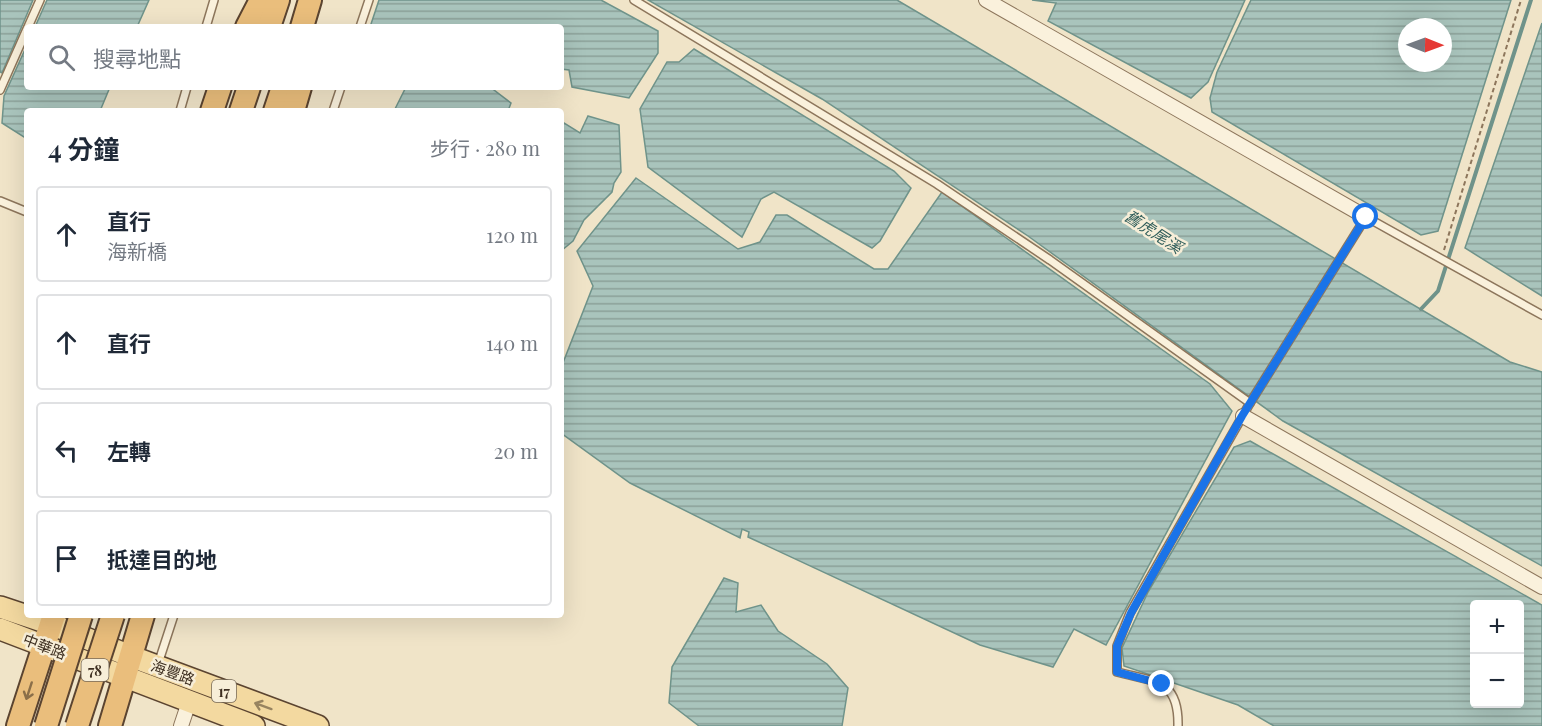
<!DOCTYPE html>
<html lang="zh-TW">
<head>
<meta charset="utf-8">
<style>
  :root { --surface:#fff; --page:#f2f2f3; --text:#1f2937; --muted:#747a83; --line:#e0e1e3 }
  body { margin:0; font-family:"Playfair Display","Noto Sans TC",serif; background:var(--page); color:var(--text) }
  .controls { position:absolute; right:18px; bottom:18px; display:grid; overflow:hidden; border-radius:6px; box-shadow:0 6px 24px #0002 }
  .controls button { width:54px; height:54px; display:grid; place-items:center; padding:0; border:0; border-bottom:2px solid var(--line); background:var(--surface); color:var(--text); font:30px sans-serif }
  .compass { position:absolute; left:1398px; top:18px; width:54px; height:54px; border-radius:50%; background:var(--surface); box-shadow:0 6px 24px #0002; rotate:91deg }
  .stop { position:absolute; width:18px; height:18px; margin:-14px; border:4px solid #1a73e8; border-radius:50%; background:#fff }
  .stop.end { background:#1a73e8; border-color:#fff; box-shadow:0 2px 6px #0008 }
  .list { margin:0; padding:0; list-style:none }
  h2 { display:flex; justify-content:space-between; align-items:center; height:78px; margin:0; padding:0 24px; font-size:26px }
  h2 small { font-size:20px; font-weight:400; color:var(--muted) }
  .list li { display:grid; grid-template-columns:39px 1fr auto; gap:18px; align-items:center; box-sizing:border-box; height:96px; margin:0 12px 12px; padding:0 12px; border:2px solid var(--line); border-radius:6px }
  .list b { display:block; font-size:22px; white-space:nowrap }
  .list p { margin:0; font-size:20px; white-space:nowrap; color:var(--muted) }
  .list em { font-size:20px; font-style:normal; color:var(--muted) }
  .icon { flex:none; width:33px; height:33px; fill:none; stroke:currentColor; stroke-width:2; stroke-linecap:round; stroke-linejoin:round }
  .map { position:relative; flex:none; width:1542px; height:726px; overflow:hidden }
  .search { position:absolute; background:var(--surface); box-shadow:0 6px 24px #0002; left:24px; top:24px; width:540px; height:66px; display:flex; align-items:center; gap:15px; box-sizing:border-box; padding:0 21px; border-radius:6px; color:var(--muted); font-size:22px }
  .panel { position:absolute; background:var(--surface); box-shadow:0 6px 24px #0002; left:24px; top:108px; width:540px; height:510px; border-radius:6px }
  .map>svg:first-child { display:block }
  .water { fill:url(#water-rules); stroke:#6f938a; stroke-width:1.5; fill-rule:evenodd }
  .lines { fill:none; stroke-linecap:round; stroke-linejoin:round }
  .stream { stroke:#6f938a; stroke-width:4 }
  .service-casing { stroke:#8d765c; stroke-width:10 }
  .minor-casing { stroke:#8d765c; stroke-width:16 }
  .primary-casing { stroke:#5b4430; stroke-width:24 }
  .trunk-casing { stroke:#5b4430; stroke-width:26 }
  .path { stroke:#8d765c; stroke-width:2; stroke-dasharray:4.5 3; stroke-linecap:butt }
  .service { stroke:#faf1dc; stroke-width:7 }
  .minor { stroke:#faf1dc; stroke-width:14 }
  .primary { stroke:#f3d9a0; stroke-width:21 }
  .trunk { stroke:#eabe7c; stroke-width:22 }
  .trunk-bridge-casing { stroke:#5b4430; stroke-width:26; stroke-linecap:butt }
  .trunk-bridge { stroke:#eabe7c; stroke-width:22 }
  .oneway { stroke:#8b6f49 }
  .oneway2 { stroke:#988460 }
  .route { stroke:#1a73e8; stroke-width:8 }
  .labels { text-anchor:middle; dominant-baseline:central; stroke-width:5; stroke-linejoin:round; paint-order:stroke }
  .shield { fill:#f7eed8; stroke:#756857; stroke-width:1.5 }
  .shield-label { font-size:14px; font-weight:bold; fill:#3d2e20 }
  .street-label { font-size:15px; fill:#3d2e20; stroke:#f7eed8 }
  .water-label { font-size:16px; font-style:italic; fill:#2f5d5a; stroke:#f7eed8 }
</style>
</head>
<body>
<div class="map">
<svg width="1542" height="726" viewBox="0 0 1542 726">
  <defs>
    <pattern id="water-rules" width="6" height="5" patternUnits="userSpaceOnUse" patternTransform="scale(1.5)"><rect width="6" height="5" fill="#a9c4bc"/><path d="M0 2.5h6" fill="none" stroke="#8ba098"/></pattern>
  </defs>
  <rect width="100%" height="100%" fill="#f0e4c8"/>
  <g class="water">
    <polygon points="0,0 33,0 2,73 0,72"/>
    <polygon points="47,0 149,0 137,27 35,27"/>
    <polygon points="379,0 601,0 658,31 658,53 629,98 572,87 569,70 561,69 561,27 370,27"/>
    <polygon points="648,0 897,0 1510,362 1542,372 1542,566 1283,421 1028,236 822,99"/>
    <polygon points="1032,0 1245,0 1208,82 1191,98 1048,21 1056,3"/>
    <path d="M1251,0h260l-73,231 -17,4 -209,-123 -2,-14 7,-26zM1407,27h36v36h-36z"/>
    <polygon points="1542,23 1542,296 1465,248"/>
    <polygon points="27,45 27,87 110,87 100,111 27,111 27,139 2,123 4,96"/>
    <polygon points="694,49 894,171 911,188 880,241 872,248 774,192 761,199 742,237 648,167 640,109 667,62 679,62"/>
    <polygon points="406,87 490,87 511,103 508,111 394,111"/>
    <polygon points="588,116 619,125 621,172 614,183 612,192 584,220 573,241 561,251 561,121 580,133"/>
    <polygon points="636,178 738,249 760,242 776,215 787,215 874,269 888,269 942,192 1210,384 1232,411 1106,645 1074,629 1053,667 980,645 748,537 749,532 742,529 740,538 630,483 561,433 561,368 593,286 577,251"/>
    <path d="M1250,441l292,164v121h-268l-36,-21 -114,-39 -2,-18 26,-56 86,-145zM1474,604h46v100h-46z"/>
    <polygon points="724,578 738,583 736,612 761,605 778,631 827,664 848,688 842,726 699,726 669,703 672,667"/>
  </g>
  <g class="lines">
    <polyline class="stream" points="1421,309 1438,291 1531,0"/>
    <defs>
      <g id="service">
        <polyline points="634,0 937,184 1050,260 1250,403"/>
        <polyline points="28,27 40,0"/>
        <polyline points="206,27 214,0"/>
        <polyline points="360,27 369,0"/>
        <polyline points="0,90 27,29"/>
        <polyline points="180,111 187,87"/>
        <polyline points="333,111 341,87"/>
        <polyline points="0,201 27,212"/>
        <polyline points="158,664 174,615"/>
        <path d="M1178,726c1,-47 -23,-44 -61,-54v-26l13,-33 120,-210 116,-186 176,98"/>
      </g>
      <g id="minor">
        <polyline points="986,0 1366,217"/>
        <polyline points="1243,416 1542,587"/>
        <polyline points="181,726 189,702"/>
      </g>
      <g id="primary">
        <polyline points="0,607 51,624 130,656 318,726"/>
        <polyline points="0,629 254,726"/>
      </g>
      <g id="trunk">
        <polyline points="247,27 261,0"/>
        <polyline points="269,27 278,0"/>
        <polyline points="302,27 310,0"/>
        <polyline points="212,111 220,87"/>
        <polyline points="241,111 249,87"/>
        <polyline points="275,111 283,87"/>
        <polyline points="293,111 300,87"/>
        <polyline points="18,726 54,615"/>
        <polyline points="110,726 143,615"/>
      </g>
    </defs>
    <use href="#service" class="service-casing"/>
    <use href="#minor" class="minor-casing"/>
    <use href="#primary" class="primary-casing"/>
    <use href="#trunk" class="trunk-casing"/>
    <polyline class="path" points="1444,250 1521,0"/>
    <use href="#service" class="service"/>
    <use href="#minor" class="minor"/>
    <use href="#primary" class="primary"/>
    <use href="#trunk" class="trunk"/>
    <defs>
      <g id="trunk-bridge">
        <polyline points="46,726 81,615"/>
        <polyline points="77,726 113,615"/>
      </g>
    </defs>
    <use href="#trunk-bridge" class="trunk-bridge-casing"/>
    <use href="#trunk-bridge" class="trunk-bridge"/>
  </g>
  <defs><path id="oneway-shaft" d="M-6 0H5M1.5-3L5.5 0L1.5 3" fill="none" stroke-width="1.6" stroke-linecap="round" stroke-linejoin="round" transform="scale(1.5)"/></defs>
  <use class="oneway" href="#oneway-shaft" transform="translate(29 691) rotate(108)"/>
  <use class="oneway2" href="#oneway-shaft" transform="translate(263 706) rotate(-160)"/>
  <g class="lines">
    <polyline class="route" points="1162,684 1117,672 1117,646 1131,613 1242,416 1366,217"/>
  </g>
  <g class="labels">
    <g class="shield">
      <rect x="81.5" y="659" width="27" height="22" rx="4.5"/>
      <rect x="212" y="680" width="24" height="22" rx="4.5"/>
    </g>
    <g class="shield-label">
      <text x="95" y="670">78</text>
      <text x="224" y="691">17</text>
    </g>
    <g class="street-label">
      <text transform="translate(45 646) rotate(21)">中華路</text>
      <text transform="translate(173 672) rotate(20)">海豐路</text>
    </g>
    <g class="water-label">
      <text transform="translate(1154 231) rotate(33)">舊虎尾溪</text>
    </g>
  </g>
</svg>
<div class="controls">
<button>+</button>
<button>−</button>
</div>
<svg class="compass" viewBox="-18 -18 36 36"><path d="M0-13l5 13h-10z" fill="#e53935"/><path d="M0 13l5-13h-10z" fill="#747a83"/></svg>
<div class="stop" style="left:1366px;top:217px"></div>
<div class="stop end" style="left:1162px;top:684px"></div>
<div class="search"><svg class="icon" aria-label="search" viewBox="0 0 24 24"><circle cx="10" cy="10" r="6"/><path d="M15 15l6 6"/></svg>搜尋地點</div>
<section class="panel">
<h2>4 分鐘<small>步行 · 280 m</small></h2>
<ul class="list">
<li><svg class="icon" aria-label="ahead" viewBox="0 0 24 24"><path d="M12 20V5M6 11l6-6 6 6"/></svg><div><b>直行</b><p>海新橋</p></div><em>120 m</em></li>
<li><svg class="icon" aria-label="ahead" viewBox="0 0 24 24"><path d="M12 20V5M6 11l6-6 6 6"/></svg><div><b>直行</b></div><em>140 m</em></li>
<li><svg class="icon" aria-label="left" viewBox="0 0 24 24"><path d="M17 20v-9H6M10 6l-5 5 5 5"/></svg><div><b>左轉</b></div><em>20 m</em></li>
<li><svg class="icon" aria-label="arrive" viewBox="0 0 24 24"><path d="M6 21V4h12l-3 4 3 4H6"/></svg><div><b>抵達目的地</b></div></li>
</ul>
</section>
</div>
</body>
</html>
